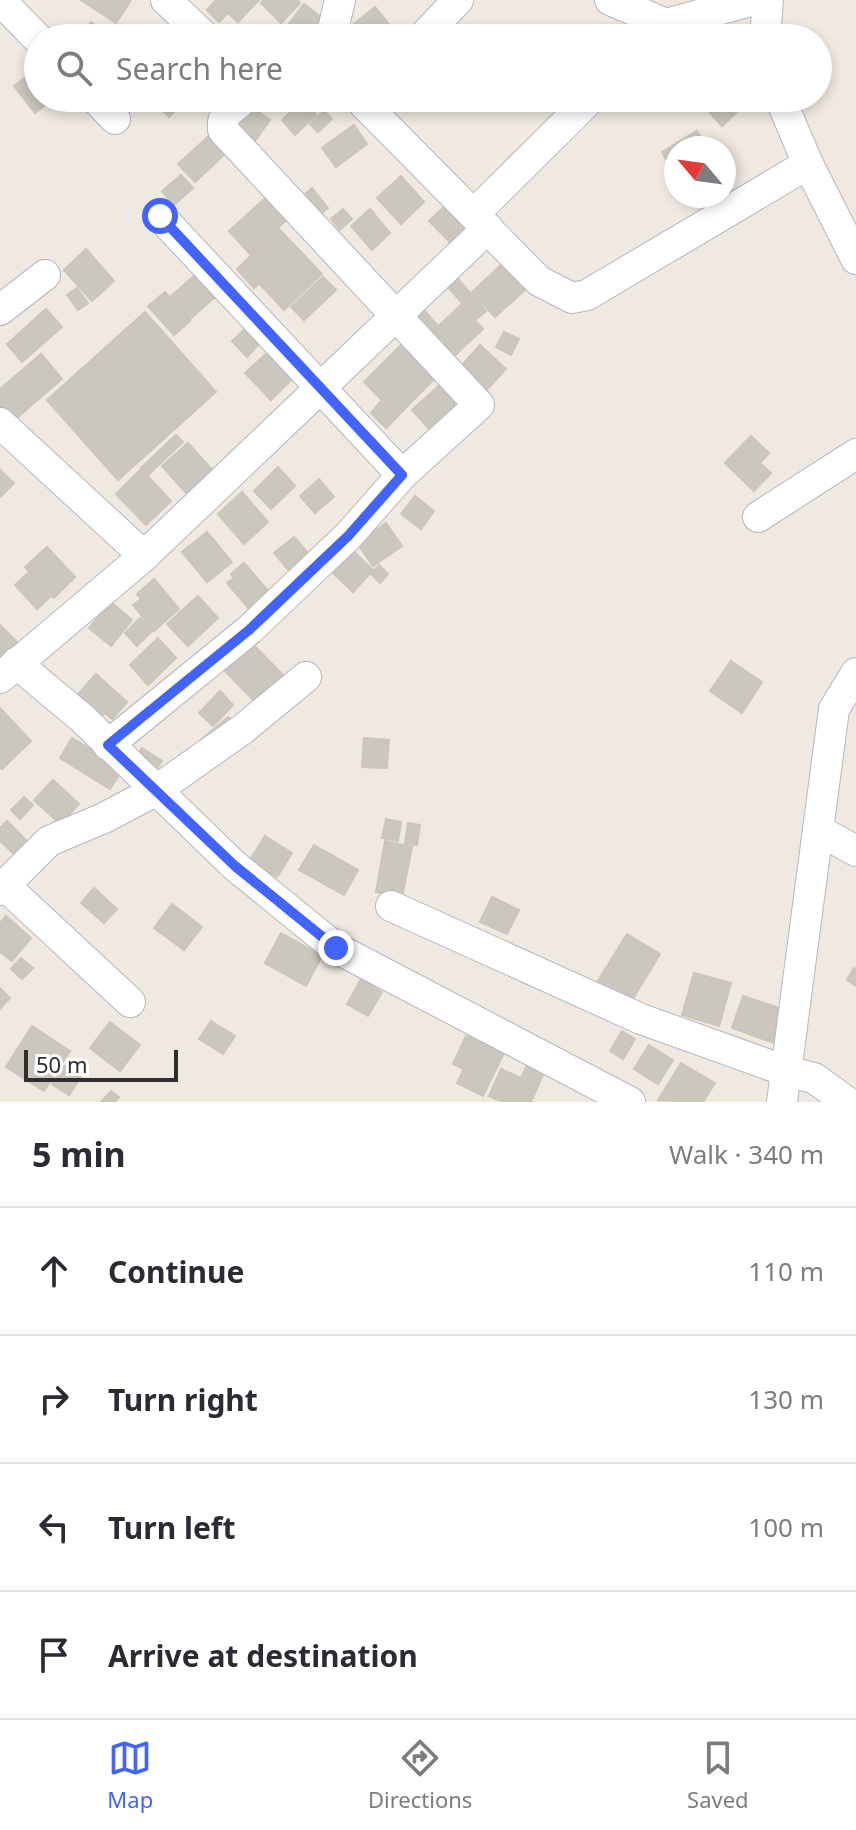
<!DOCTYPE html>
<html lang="en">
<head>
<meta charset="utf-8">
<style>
  :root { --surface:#fff; --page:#f7f7f7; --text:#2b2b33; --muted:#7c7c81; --line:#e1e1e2; --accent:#4264fb }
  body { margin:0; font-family:"Noto Sans",sans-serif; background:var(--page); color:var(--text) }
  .compass { position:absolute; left:664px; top:136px; width:72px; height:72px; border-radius:50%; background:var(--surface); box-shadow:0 4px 12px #0003; rotate:299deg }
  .scale { position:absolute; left:24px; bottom:20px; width:154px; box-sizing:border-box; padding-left:8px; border:4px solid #2e2e2e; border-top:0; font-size:22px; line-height:28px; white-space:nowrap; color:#2e2e2e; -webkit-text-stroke:6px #fff; paint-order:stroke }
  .stop { position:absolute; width:24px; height:24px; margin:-18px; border:6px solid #4264fb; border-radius:50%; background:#fff }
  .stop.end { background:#4264fb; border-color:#fff; box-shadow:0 2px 8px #0008 }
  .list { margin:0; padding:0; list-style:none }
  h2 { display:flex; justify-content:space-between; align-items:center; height:104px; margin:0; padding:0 32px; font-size:34px }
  h2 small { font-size:26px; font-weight:400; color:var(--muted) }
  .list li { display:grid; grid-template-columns:52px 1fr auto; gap:24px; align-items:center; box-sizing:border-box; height:128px; padding:0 32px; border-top:2px solid var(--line) }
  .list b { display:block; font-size:30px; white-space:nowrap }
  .list em { font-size:26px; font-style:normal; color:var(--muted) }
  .icon { flex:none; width:44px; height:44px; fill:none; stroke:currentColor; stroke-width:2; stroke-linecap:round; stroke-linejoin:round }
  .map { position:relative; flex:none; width:856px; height:1102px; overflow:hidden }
  .search { position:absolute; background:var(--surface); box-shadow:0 4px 12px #0003; left:24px; right:24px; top:24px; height:88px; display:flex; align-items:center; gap:20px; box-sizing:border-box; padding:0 28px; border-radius:44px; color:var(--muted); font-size:30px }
  .sheet { height:616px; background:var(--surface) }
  nav { display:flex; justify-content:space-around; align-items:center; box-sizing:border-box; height:112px; border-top:2px solid var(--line); background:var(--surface); font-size:22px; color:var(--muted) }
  nav a { display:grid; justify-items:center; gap:4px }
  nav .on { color:var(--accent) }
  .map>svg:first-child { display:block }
  .building { fill:#cbc7bf; stroke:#cbc5ba; stroke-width:2 }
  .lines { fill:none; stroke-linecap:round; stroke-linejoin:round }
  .minor-casing { stroke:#b4b7c1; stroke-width:32 }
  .minor { stroke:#fff; stroke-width:30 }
  .route { stroke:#4264fb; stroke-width:10 }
</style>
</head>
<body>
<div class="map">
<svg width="856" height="1102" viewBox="0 0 856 1102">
  <rect width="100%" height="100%" fill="#efe9e1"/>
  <g class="building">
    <polygon points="81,0 131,0 116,23"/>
    <polygon points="216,0 259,0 238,22 228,13 219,22 207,10"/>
    <polygon points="263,0 297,0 300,3 281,23 261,3"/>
    <polygon points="304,4 331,25 321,38 305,38 288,25"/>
    <polygon points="375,7 400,38 337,38"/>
    <polygon points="444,18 475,38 431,38"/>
    <polygon points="91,22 108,33 105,38 86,38 82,35"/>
    <polygon points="35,70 38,74 38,98 54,98 35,113 14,86"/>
    <polygon points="150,98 183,98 185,100 169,117"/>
    <polygon points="303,100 316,115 295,135 282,120"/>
    <polygon points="725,100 736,113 722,126 710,113"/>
    <polygon points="247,104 270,120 255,141 232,126"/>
    <polygon points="324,111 332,119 318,132 310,124"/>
    <polygon points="354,125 367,144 336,167 322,148"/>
    <polygon points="697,131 707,148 676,148 674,173 662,152"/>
    <polygon points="210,135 226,153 195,182 178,164"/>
    <polygon points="181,175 193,188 174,205 162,191"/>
    <polygon points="401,176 424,202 401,224 377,198"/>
    <polygon points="312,188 328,208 315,218 300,199"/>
    <polygon points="271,193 291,216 250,254 229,231"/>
    <polygon points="447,204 471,229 454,246 429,221"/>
    <polygon points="343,209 352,219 340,230 331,219"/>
    <polygon points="370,209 390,233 372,250 351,226"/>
    <polygon points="279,229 322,274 284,310 259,283 254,288 237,269"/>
    <polygon points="86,249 114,281 92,301 64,270"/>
    <polygon points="501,265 525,290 495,317 472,292"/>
    <polygon points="195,275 214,298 190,319 171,296"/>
    <polygon points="323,277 336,290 304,320 291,307"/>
    <polygon points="457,278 486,311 476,319 447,286"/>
    <polygon points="77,288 88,303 78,310 67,295"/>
    <polygon points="165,292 190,321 174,335 148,306"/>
    <polygon points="461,305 483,329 453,357 431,333"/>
    <polygon points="422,308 438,326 423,339 408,321"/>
    <polygon points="46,309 62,327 22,362 7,344"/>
    <polygon points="145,312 216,392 118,480 47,400"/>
    <polygon points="244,330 258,345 247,357 232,341"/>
    <polygon points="504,332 519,339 511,355 496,347"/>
    <polygon points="401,345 435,378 386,428 371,413 382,400 364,382"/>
    <polygon points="480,345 506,369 480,397 454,374"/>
    <polygon points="268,352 293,378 271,400 245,373"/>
    <polygon points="41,354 62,379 12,422 0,409 0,389"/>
    <polygon points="444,381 466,405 435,435 412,410"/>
    <polygon points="176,435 183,442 148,475 141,468"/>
    <polygon points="751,436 769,453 760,463 771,473 754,491 725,463"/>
    <polygon points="188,443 214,472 188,495 162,466"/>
    <polygon points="278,467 295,486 271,509 254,491"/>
    <polygon points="141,469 171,501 146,525 116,494"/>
    <polygon points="0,470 14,483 0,497"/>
    <polygon points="319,479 334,497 315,513 300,496"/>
    <polygon points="242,492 268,522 244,544 218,514"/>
    <polygon points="415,496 434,511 421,529 401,514"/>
    <polygon points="386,523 402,546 373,566 357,543"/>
    <polygon points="207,532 232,562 207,582 182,552"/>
    <polygon points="294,537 311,556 291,573 274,553"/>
    <polygon points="47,547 75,577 54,598 25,567"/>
    <polygon points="353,551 373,570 353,592 333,573"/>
    <polygon points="244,563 270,593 250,610 227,583 234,578 231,574"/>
    <polygon points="379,565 388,574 380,583 371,574"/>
    <polygon points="28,573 50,597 37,609 15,585"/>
    <polygon points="154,579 179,609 154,631 133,605 141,599 137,594"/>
    <polygon points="198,596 218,618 188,646 167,624"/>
    <polygon points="111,602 132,620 111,646 89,628"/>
    <polygon points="140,618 152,631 137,646 125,633"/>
    <polygon points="0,625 19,644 0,660"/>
    <polygon points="158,638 176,658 148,685 130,665"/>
    <polygon points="249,640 288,680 260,707 222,668"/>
    <polygon points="731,661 762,682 742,713 710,691"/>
    <polygon points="96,674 127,702 112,719 105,713 98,720 74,699"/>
    <polygon points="220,691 233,705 213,726 199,713"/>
    <polygon points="0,708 31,741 2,769 0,767"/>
    <polygon points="228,717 237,726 209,750 201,740"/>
    <polygon points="72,738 123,768 110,789 60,758"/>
    <polygon points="364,738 389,740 387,768 362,767"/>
    <polygon points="142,748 162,761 151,777 132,765"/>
    <polygon points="53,780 79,804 60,824 34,800"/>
    <polygon points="24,797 33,805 20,819 11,810"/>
    <polygon points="386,819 401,822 398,841 382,838"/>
    <polygon points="7,821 29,843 16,856 0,841 0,828"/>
    <polygon points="408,823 420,825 417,845 405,844"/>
    <polygon points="265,836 292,853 277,877 250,860"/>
    <polygon points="385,841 412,847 402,897 376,892"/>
    <polygon points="314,845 358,870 344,895 299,870"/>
    <polygon points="94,888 117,909 104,923 81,903"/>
    <polygon points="492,897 519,910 507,934 480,922"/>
    <polygon points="172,904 202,927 184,950 154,928"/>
    <polygon points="6,916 31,938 12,961 0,952 0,923"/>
    <polygon points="281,933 322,956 306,986 265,963"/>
    <polygon points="627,934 660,954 629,1005 596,984"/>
    <polygon points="21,958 33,968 22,979 11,969"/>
    <polygon points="854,968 856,970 856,986 847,980"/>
    <polygon points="694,973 731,983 719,1026 682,1015"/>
    <polygon points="361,979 382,992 368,1016 347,1004"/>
    <polygon points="0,988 10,998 0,1009"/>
    <polygon points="743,996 788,1011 777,1044 732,1028"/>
    <polygon points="211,1021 235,1036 223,1054 199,1039"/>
    <polygon points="110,1022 140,1045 120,1071 90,1048"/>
    <polygon points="32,1026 70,1051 44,1091 6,1067"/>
    <polygon points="622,1031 635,1039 623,1059 610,1051"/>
    <polygon points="466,1036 504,1053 483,1096 457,1083 464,1069 453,1064"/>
    <polygon points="649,1045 673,1060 658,1084 634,1069"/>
    <polygon points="530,1059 547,1066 531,1102 503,1102 489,1096 501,1069 521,1078"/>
    <polygon points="681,1063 715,1083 703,1102 658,1100"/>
    <polygon points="65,1066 81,1077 69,1095 52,1084"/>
    <polygon points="111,1091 119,1097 114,1102 101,1102"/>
  </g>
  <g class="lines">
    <defs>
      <g id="minor">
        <polyline points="0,0 38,39"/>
        <polyline points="166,0 206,38"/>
        <polyline points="610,0 666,24"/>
        <polyline points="331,38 340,0"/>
        <polyline points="422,38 458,0"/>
        <polyline points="652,38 666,24 754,0"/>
        <polyline points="765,38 768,0"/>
        <polyline points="95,98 115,119"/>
        <path d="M244,98c-11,12 -23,13 -21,32l256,275 -77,70"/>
        <polyline points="361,98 365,105 539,281 572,298 587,295 808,164"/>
        <polyline points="780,98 808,164 856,259"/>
        <polyline points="474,214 591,98"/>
        <polyline points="0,310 45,275"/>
        <polyline points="0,423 144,556"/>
        <polyline points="758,517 856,454"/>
        <polyline points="16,663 83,719 235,866 336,948 630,1102"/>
        <polyline points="0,678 144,556 488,228"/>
        <polyline points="108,745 249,630 349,535 402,475 160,216"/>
        <polyline points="818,830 856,851"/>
        <polyline points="4,885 130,1002"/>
        <polyline points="0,890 49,841 104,818 155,791 243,729 306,677"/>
        <polyline points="391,906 641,1019 786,1071 814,1078 847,1102"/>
        <polyline points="782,1102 834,709 856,673"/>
      </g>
    </defs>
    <use href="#minor" class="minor-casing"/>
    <use href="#minor" class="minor"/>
  </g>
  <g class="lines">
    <polyline class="route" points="160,216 402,475 349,535 249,630 108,745 235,866 336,948"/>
  </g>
</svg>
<svg class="compass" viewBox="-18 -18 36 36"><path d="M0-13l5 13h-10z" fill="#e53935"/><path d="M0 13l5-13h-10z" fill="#7c7c81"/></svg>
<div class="scale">50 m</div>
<div class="stop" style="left:160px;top:216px"></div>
<div class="stop end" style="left:336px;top:948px"></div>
<div class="search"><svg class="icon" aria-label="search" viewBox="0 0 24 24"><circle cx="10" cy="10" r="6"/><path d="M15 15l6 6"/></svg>Search here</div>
</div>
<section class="sheet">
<h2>5 min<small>Walk · 340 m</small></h2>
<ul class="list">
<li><svg class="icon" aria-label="ahead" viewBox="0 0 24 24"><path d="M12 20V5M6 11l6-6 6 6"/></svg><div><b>Continue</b></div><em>110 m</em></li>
<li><svg class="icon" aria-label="right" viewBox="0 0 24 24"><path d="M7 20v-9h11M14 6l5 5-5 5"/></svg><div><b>Turn right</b></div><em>130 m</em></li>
<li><svg class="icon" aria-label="left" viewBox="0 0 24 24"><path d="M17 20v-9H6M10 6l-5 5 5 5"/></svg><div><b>Turn left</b></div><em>100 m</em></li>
<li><svg class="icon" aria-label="arrive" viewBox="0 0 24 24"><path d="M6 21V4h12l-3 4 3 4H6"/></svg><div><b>Arrive at destination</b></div></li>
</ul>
</section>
<nav>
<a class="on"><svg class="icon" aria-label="map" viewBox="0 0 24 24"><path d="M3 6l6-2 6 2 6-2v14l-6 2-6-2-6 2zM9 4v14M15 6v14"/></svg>Map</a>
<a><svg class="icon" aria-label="directions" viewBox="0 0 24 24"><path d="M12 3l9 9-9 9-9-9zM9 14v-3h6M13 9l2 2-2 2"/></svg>Directions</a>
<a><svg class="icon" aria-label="saved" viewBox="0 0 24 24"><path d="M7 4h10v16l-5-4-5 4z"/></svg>Saved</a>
</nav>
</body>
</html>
